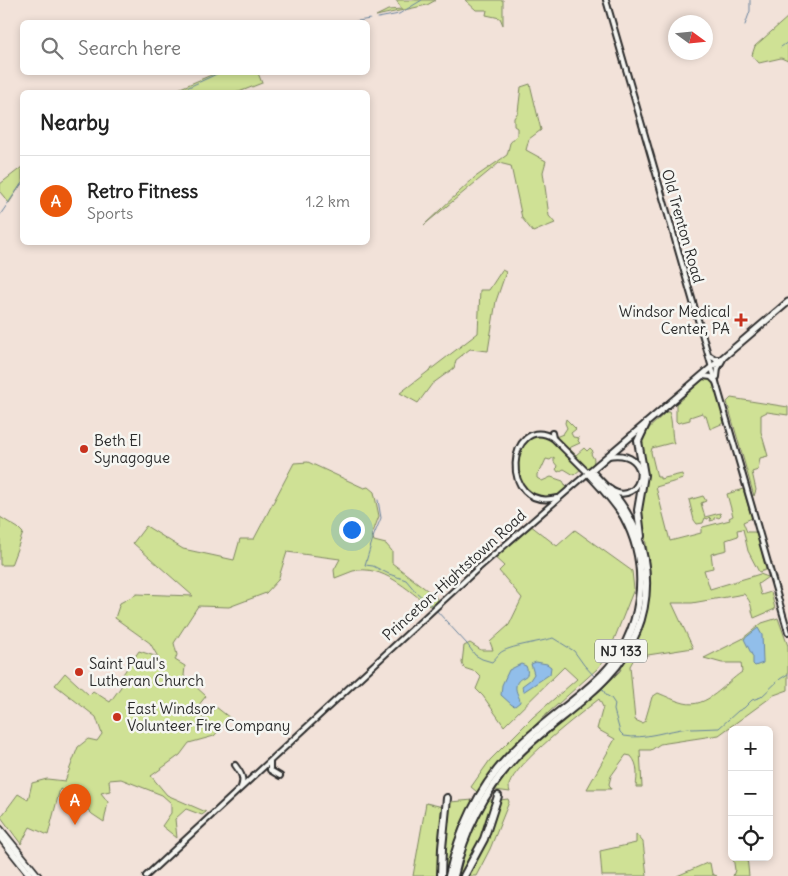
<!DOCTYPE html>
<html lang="en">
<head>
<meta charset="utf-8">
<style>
  :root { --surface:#fff; --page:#f2f2f2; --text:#222; --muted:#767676; --line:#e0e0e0; --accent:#ea580c }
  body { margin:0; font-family:Delius,sans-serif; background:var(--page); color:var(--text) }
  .controls { position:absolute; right:15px; bottom:15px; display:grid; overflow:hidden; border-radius:8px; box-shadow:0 2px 8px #0003 }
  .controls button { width:45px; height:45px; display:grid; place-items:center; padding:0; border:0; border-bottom:1px solid var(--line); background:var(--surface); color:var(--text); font:25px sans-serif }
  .compass { position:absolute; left:668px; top:15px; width:45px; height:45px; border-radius:50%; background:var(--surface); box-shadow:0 2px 8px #0003; rotate:105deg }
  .you { position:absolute; left:351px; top:529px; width:18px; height:18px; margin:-12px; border:4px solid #fff; border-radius:50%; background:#1a73e8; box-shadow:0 0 0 8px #1a73e833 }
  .badge { display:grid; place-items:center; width:32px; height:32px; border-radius:50%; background:var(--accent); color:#fff; font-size:16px; font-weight:700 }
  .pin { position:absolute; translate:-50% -41px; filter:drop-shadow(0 1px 2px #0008) }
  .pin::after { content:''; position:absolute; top:26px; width:18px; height:15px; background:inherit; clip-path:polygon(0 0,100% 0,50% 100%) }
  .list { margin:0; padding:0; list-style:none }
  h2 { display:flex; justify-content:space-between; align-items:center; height:65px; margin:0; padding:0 20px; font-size:21px }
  h2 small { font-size:16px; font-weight:400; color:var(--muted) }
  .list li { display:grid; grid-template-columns:32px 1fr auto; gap:15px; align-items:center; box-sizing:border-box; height:90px; padding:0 20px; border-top:1px solid var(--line) }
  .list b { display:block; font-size:19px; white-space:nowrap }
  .list p { margin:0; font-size:16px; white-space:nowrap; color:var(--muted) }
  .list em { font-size:16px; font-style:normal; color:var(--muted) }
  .icon { flex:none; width:28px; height:28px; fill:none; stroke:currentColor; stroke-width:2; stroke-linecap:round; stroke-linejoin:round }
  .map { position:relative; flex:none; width:788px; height:876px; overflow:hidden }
  .search { position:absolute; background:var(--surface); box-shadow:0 2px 8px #0003; left:20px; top:20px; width:350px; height:55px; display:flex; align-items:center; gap:12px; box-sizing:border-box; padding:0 18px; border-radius:8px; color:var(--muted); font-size:19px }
  .panel { position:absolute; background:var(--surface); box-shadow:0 2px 8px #0003; left:20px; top:90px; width:350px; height:155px; border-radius:8px }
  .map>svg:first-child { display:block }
  .green { fill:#cfe195; stroke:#7d8660 }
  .water { fill:#91beea; stroke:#68839e }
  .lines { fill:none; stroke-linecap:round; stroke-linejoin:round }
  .stream { stroke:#68839e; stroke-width:1 }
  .secondary-casing { stroke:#2b2b2b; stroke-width:8 }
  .primary-casing { stroke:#2b2b2b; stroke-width:9 }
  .trunk-casing { stroke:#2b2b2b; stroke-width:9 }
  .motorway-casing { stroke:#2b2b2b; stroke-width:10 }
  .secondary { stroke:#f6f6f2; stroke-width:4 }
  .primary { stroke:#f6f6f2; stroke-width:5 }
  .trunk { stroke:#f6f6f2; stroke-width:5.5 }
  .motorway { stroke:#f6f6f2; stroke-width:6 }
  .poi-dot { fill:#c8321e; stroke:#f6f6f2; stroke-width:2 }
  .labels { text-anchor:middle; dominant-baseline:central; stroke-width:5; stroke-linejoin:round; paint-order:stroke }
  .shield { fill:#f6f6f2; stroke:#686867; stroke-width:1 }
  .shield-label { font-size:14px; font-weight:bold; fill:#2b2b2b }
  .street-label { font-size:15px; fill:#2b2b2b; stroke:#f6f6f2 }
  .poi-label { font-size:15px; fill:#2b2b2b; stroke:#f6f6f2; text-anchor:start }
</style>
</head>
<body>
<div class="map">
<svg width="788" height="876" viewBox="0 0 788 876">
  <rect width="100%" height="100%" fill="#f2e2d9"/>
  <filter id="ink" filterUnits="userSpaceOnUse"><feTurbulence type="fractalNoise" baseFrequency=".02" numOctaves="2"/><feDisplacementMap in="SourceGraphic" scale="10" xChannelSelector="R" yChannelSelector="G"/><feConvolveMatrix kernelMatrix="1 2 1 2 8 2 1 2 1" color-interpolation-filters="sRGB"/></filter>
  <g filter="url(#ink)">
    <g class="green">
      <polygon points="396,0 436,0 427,5 376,16 388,10 402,9"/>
      <polygon points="465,0 503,0 503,25 500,18 486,15 487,10 476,10"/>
      <polygon points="788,17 788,61 781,58 759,63 752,55 755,46"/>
      <polygon points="216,73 258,73 262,83 239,92 171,92"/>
      <polygon points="530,84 541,130 529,139 526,150 546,161 543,172 549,216 555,223 533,232 522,218 511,166 499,163 424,225 474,178 507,155 510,143 517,135 517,128 514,126 514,118 518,112 521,87"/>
      <polygon points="22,167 22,183 9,203 0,192 0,184"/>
      <polygon points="502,270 506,272 496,301 488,351 470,349 456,360 454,368 432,384 418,403 400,393 478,333 480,290 489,290"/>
      <polygon points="705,378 708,378 712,380 726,422 710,429 706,416 704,416 702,413 690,417 690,420 678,423 676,421 676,404"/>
      <polygon points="731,398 788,407 788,415 767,412 761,415 761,432 768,456 760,458 758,470 752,472 756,490 754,496 727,402"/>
      <path d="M666,412h3c4,10 2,22 5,32l-3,-1 -19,5 -1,4 6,25h3v2l22,-5 1,5 -27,8 14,54 31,-8v-4l2,-2 27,-7 -1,-2 4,-2 -6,-22 16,-5 9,29 -9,4 4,10h10l9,38 -7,2 -11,-21 -5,-22 -6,1 1,6 -12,4 1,10 -16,4 2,14 -9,2 6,19 50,-15 8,3 -10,7 3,11 10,-3 4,17 -21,9c-4,-12 -1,-14 -10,-24l-52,9h-20l21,45 -58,9 -5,9 5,54 7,3 3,-2 7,-24 6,-4c8,3 17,8 26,10 23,6 41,-20 58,-31l-1,-9h-19l-18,-5 38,-19 20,-16 16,-5 10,28v44l-14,5 -55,40 -59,9 -9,6h-11l2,37h-6c1,-11 3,-22 -5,-31l-5,-1 -15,21 -2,8 2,5h-24l28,-50 -18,-10 6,-22 -4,-8c-19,15 -83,64 -90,86 0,2 0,4 1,7l-15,-2 17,-23 26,-27 62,-49 20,-20 20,-39 7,-20 3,-22v-19l-9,-62 6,-36 -7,-33 3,-6z"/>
      <path d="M566,419l10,10 -5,4 2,4 6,1 -1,3 2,2 -11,5 7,7 8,-7 3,3 3,-3 3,3 -2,3 3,5 -1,9 -5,5 -6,-5 -8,7 -10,-6 -6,3 -2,-3 2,-2 -4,-5v-5l-4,3 -4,-1 -5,11 -4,4v4l5,3 9,-4 12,4 5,9c-22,19 -44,10 -51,-18 0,-3 -2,-8 -2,-11 1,-3 4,-8 5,-11 7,-15 17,-22 33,-12l10,-4 4,-6 -2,-5z"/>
      <path d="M308,462l56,26 4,-1 6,5 5,24 -7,19 2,6 12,3 6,7v12l44,34 2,4 -9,5c-21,-16 -47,-42 -76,-35 -6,2 -12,5 -18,7l-1,-8 6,-11 -53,-7 -9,28 -12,13 -37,14 -31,-1 -24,37 3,12 -2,5 10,6 -1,10 22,20 -12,15 10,8 12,-12 14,11 -16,18 -25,7 -9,12 -29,21 16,19 39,17 -4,3 -16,-6 -11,10 2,19 -15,-12 9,-13v-10l-9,-8 -41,-16 -12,1 1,11 -9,2 7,9 -4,20 -12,-8 -19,-20 -13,-5 -12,46 -18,-8 -9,17 -20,-27 17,-23 10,6 4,-17 15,-4 18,2 13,-34 10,-8 9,2 5,-7 -6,-17 -41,-32 10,-12 24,22 4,-4 17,11 13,-18 -4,-4 20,-29 19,6 -8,-14 -35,-25 5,-15 17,-9 56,2 -60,-53 13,-17 37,23 51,11 6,-21h14l40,-76z"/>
      <polygon points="703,496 706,501 701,503 705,517 720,513 721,516 719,518 717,517 714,518 714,520 710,521 711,519 709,517 708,519 705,518 703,523 697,524 694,520 689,500"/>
      <polygon points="0,517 18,528 23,533 11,565 0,565"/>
      <polygon points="530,525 557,546 575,530 632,571 634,589 608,655 597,669 538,722 504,756 477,792 471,787 490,760 533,717 577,679 564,667 504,726 483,696 476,689 481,677 476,672 464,668 462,663 464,646 470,643 481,650 493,650 490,642 509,625 522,598 499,571 504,566 492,555"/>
      <polygon points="508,799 509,802 490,849 476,876 468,876 484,845 500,800"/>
      <path d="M473,800l-17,37 -11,35c0,-23 0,-47 5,-70z"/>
      <polygon points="488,800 494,800 484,834 462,876 458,876 469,838"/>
      <polygon points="426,803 443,807 439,841 439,876 413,876"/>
      <polygon points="636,834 643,842 647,876 602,876 600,851 636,843"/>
      <polygon points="733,857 747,857 749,876 733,876 735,870"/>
      <polygon points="707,863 710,863 712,874 717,876 677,876"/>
    </g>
    <g class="water">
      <polygon points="758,628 762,635 763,661 763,663 755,666 753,664 753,657 744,639"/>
      <polygon points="536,662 547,664 551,667 550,674 523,692 522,686 530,680 534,674 531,664"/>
      <path d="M521,664l5,2c6,15 -8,8 -10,20 -1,6 4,11 4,16l-5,4 -3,-1 -11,-10 1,-10 7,-15z"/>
    </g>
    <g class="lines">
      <g class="stream">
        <polyline points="378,18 399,14 422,0"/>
        <polyline points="352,22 370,19"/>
        <polyline points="745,25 750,11 750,0"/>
        <polyline points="781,47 788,42"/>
        <polyline points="178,92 221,72"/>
        <polyline points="0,215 22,183"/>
        <polyline points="378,500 381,518 374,535 365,565 373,566 389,574 406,580 416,592 431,605"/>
        <path d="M436,610l31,34 8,11 7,4 10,3c3,-3 5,-6 8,-9 8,-7 41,-11 53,-15l21,13 10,14 11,12"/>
        <path d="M602,688l4,7 5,3 4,6 -1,6 6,22 4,4c20,4 44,-6 65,-8l3,1 27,-1 19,-17 6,-3 8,-8 9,-3 19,-18 8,-5"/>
      </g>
      <defs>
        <g id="secondary">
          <polyline points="606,0 788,632"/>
          <polyline points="710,356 715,359 723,359 718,368 717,377"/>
          <polyline points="703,376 711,377 716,382"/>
          <path d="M553,438c-45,-26 -56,74 4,60"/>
          <path d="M591,470c6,6 13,15 20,20 31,19 46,-42 -3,-34"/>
          <polyline points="270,762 270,770 280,776"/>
          <path d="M235,765c5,7 10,13 6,22"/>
          <polyline points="146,876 474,572 588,473 553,438 552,433"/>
        </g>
        <polyline id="primary" points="588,473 788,302"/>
        <g id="trunk">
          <polyline points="0,829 38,876"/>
          <polyline points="0,837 31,876"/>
        </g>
        <g id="motorway">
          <polyline points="641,536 638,510 644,475 638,441 646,424"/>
          <polyline points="441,876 442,848 447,798"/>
          <path d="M449,876c10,-45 29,-87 61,-121 27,-30 63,-51 92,-80 41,-41 50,-107 22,-158 -10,-17 -23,-30 -36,-44"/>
          <path d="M454,876c10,-44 30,-84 60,-117 28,-31 66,-52 94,-83 51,-54 50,-131 2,-186"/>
          <polyline points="464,876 484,839 498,796"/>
        </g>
      </defs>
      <use href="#secondary" class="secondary-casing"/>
      <use href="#primary" class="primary-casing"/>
      <use href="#trunk" class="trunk-casing"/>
      <use href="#motorway" class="motorway-casing"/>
      <use href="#secondary" class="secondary"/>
      <use href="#primary" class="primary"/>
      <use href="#trunk" class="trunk"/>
      <use href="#motorway" class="motorway"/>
    </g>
  </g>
  <g class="poi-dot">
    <path d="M738.5 312.5h5v5h5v5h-5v5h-5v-5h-5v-5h5z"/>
    <circle cx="84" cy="449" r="5"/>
    <circle cx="79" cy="672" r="5"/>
    <circle cx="117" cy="717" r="5"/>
  </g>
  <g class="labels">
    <rect class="shield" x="595" y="639.5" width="52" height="23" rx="4"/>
    <g class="shield-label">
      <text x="621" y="651">NJ 133</text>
    </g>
    <g class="street-label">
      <text transform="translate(683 226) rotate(74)">Old Trenton Road</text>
      <text transform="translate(454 575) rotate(-42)">Princeton-Hightstown Road</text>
    </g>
    <g class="poi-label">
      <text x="730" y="311" text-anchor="end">Windsor Medical<tspan x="730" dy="17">Center, PA</tspan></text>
      <text x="94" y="440">Beth El<tspan x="94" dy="17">Synagogue</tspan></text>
      <text x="89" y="663">Saint Paul's<tspan x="89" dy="17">Lutheran Church</tspan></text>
      <text x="127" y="708">East Windsor<tspan x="127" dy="17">Volunteer Fire Company</tspan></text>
    </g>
  </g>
</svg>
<div class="controls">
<button>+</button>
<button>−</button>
<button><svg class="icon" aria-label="locate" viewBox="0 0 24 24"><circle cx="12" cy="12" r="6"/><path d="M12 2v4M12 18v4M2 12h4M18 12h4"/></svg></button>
</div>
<svg class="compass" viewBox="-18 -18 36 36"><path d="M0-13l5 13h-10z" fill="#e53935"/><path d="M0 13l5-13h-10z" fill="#767676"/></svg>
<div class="you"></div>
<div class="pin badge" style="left:75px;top:825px">A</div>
<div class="search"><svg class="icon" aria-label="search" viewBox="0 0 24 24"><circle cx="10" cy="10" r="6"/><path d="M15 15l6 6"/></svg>Search here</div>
<section class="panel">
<h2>Nearby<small></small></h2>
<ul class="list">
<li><span class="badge">A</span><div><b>Retro Fitness</b><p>Sports</p></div><em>1.2 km</em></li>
</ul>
</section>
</div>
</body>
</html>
